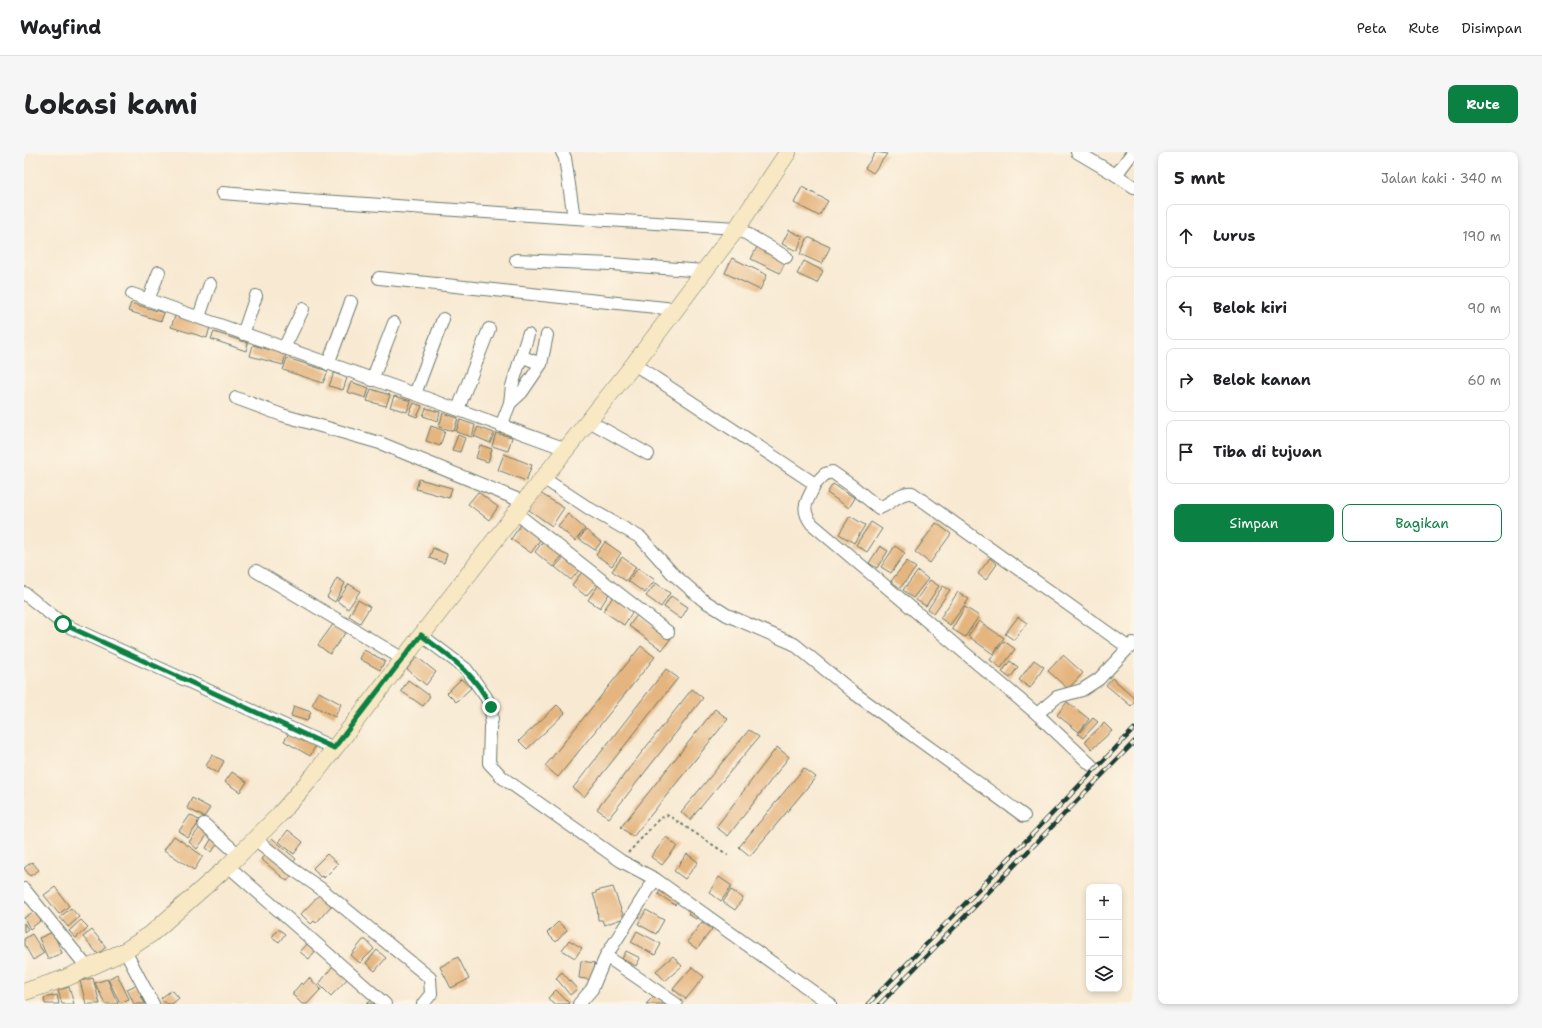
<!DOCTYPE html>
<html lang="id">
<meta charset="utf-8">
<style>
:root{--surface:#fff;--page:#f6f6f6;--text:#202124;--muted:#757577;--line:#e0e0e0;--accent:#0b8043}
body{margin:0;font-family:"Shantell Sans",sans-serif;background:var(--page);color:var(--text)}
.controls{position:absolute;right:12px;bottom:12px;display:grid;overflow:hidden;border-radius:8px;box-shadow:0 2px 6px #0003}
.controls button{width:36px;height:36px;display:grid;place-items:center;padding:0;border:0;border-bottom:1px solid var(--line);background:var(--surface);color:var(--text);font:20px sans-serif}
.stop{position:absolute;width:12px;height:12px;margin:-9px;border:3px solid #0b8043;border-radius:50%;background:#fff}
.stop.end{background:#0b8043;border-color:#fff;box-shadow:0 1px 4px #0008}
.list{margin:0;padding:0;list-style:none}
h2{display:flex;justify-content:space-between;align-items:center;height:52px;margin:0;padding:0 16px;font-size:17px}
h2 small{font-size:13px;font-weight:400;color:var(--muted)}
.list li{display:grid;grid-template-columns:26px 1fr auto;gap:12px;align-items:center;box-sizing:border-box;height:64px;margin:0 8px 8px;padding:0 8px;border:1px solid var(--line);border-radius:8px}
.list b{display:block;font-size:15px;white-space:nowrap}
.list em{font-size:13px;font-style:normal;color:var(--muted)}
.actions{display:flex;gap:8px;padding:12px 16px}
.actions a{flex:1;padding:9px 0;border:1px solid var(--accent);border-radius:8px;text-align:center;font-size:14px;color:var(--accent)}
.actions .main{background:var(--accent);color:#fff}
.icon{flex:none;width:22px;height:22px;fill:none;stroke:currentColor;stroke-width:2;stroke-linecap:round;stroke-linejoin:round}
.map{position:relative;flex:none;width:1110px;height:852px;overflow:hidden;border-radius:8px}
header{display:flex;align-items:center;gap:24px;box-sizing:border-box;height:56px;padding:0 20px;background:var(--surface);border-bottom:1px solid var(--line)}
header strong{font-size:19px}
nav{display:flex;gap:22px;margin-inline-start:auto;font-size:14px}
.intro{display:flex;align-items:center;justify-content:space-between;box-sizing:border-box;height:96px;padding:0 24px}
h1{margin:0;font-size:28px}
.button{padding:10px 18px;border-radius:8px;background:var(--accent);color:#fff;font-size:14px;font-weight:700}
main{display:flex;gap:24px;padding:0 24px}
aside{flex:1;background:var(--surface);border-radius:8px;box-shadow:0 2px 6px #0003}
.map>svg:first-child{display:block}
.building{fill:#e5b57f}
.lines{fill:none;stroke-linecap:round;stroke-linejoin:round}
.street-casing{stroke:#6b796b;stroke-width:14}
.secondary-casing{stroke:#6b796b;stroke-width:18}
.path{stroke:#6b796b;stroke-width:2;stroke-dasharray:3 3;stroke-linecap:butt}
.street{stroke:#fff;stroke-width:12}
.secondary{stroke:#f8e8c3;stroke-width:17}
.rail-casing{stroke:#1f3d34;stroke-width:4.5}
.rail{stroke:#fcf5e5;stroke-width:3;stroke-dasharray:9;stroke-linecap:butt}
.route{stroke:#0b8043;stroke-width:5}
</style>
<header>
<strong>Wayfind</strong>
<nav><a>Peta</a><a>Rute</a><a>Disimpan</a></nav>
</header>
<div class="intro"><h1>Lokasi kami</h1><a class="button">Rute</a></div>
<main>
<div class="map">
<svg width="1110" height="852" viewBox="0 0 1110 852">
<rect width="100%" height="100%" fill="#fcf5e5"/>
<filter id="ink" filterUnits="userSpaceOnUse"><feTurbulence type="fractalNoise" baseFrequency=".025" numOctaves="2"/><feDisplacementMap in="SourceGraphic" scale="8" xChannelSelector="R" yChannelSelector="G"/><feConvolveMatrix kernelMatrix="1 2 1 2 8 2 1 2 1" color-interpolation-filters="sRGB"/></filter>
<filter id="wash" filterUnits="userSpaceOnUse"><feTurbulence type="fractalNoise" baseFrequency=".012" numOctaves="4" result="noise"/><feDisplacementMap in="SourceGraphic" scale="16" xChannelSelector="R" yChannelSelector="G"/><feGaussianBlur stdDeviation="0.9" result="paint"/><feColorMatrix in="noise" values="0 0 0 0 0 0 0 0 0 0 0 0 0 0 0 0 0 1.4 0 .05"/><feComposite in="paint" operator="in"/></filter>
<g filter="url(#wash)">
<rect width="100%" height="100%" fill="#f8e9d2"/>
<g id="blocks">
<g class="building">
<polygon points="852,0 863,2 849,21 841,16"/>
<polygon points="778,35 804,49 795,64 770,51"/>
<polygon points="765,78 779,85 773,99 758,92"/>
<polygon points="784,85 806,95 798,112 776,102"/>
<polygon points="734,93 763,106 756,121 727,107"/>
<polygon points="708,106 743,123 736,138 701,121"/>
<polygon points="780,109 799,119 793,131 773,122"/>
<polygon points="107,151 140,161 137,169 104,159"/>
<polygon points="151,164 186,175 183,186 147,175"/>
<polygon points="190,180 224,191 222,199 187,187"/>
<polygon points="229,193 262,202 259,213 226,204"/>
<polygon points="263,206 304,219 299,231 259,218"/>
<polygon points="310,221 323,226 319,238 305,234"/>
<polygon points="327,230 345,236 342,246 323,240"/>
<polygon points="347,237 366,243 362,254 343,249"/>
<polygon points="370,244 387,249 383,260 366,255"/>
<polygon points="390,251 398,254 393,265 385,262"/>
<polygon points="402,256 416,260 414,269 399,264"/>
<polygon points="419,261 434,266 430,279 415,275"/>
<polygon points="436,268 451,273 448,285 432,280"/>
<polygon points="407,274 421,279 416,294 402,289"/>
<polygon points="454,275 470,281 466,291 450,284"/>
<polygon points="472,281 488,285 484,299 468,294"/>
<polygon points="434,283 441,286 436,300 428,298"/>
<polygon points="456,293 468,297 464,310 452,306"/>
<polygon points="480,302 508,313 502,329 474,318"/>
<polygon points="395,327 428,336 425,346 392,337"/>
<polygon points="809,332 831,346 825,356 803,341"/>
<polygon points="454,340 474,355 465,368 444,352"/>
<polygon points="516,341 540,356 528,374 505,358"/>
<polygon points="544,362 561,377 551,389 534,374"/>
<polygon points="826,364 841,373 830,391 815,382"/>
<polygon points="847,370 858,377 843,400 832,393"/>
<polygon points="498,371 518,385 507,401 487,387"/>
<polygon points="912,371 927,382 906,411 891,400"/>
<polygon points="562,378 577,390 571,398 555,387"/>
<polygon points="519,389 538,404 529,415 511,400"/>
<polygon points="581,390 597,401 588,414 572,403"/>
<polygon points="856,394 864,399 853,416 845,411"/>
<polygon points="871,394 881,401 867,421 857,415"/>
<polygon points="409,396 423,402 420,411 405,406"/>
<polygon points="541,404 556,417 547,428 531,415"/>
<polygon points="598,405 612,415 602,429 588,419"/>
<polygon points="966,406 973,412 962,428 954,422"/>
<polygon points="883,409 892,416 876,436 867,429"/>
<polygon points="614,416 631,428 621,441 604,429"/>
<polygon points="894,419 904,427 889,446 879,438"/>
<polygon points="558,420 573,431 562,444 548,433"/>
<polygon points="313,426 321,431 311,450 303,445"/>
<polygon points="906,428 915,434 902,454 892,448"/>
<polygon points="632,431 646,441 637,455 622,444"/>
<polygon points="325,432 336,439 324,457 313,449"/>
<polygon points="575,432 587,439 576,456 564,448"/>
<polygon points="919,434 926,438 910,461 904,457"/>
<polygon points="934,440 945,447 926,473 916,466"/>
<polygon points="647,444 664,455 657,467 640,455"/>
<polygon points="589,445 609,459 600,473 579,459"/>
<polygon points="334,448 346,455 336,471 325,464"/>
<polygon points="941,455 955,464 941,485 928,477"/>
<polygon points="614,462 647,486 638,498 605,474"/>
<polygon points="994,465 1003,471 990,488 981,482"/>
<polygon points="955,469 980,486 969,502 944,484"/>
<polygon points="310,471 322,480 306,502 294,493"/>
<polygon points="980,489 991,497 977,516 966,508"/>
<polygon points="617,494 631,505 534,625 521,614"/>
<polygon points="340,498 361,509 356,518 336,507"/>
<polygon points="1039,503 1059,521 1044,537 1024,519"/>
<polygon points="393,505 412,520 402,533 383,517"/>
<polygon points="1010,508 1020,515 1006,536 995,528"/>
<polygon points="986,509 994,515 986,526 978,520"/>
<polygon points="642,517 654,526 560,645 549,636"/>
<polygon points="1088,526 1110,545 1110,550 1107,554 1082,533"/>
<polygon points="437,527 447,536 432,550 423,541"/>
<polygon points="384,528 406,544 399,554 377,539"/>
<polygon points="668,537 679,546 585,666 573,657"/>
<polygon points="295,540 317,552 311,565 288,553"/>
<polygon points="1043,550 1065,567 1055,580 1033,563"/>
<polygon points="533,553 541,561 503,597 495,589"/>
<polygon points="270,554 287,560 283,569 267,564"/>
<polygon points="691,557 704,567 609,685 597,675"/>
<polygon points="1069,566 1074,570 1059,586 1054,582"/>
<polygon points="1080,571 1088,579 1068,597 1061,589"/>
<polygon points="267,578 292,593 286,604 260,589"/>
<polygon points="725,578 735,585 666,668 657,660"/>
<polygon points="753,595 765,605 704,684 692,675"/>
<polygon points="188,603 200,609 194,621 182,614"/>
<polygon points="780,616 792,625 726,704 715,695"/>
<polygon points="208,620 223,630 216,640 201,630"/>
<polygon points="168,646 186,656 180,665 163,656"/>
<polygon points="166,663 176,669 164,686 155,679"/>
<polygon points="178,673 186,679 173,697 165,690"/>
<polygon points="264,678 279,690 270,702 255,690"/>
<polygon points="150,684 179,704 170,718 140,698"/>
<polygon points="189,684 195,688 188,700 182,696"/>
<polygon points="642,685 653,694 638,713 627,705"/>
<polygon points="248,686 272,707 266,714 242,693"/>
<polygon points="243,700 269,722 263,729 237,707"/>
<polygon points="303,702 314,712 300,726 298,724 296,725 289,716"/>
<polygon points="663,702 674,710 661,727 650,719"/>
<polygon points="8,710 15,718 6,724 0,716"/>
<polygon points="695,725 708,734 697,749 685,740"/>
<polygon points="31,735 45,754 35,762 20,743"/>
<polygon points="589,735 600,766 580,773 578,768 574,768 573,754 569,742 572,741 572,739"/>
<polygon points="639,735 656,746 651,753 634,742"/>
<polygon points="707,738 719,746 711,758 699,750"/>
<polygon points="298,740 308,750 305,752 307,754 292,771 290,769 287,772 277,762"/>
<polygon points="47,756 55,765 44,775 36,765"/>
<polygon points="668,756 676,761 672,767 664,762"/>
<polygon points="13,757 20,766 6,777 0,766"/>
<polygon points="622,758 640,768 632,782 614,772"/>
<polygon points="57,768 64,775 52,786 45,779"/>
<polygon points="534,770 543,778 532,790 523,781"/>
<polygon points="678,770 688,777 673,797 663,790"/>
<polygon points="0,771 4,777 0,780"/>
<polygon points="254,777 261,782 255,790 248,785"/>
<polygon points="68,778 82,795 74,802 59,785"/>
<polygon points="613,779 637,792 631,803 607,790"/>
<polygon points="29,780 38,801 24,807 15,786"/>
<polygon points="8,782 20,801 9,808 0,792 0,787"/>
<polygon points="339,788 342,788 350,797 336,811 327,803"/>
<polygon points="545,788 558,796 551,806 538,798"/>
<polygon points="284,791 292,798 285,807 276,800"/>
<polygon points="353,798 362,806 351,819 342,811"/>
<polygon points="602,799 616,806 612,814 598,807"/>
<polygon points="649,804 658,814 641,829 632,819"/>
<polygon points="434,805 445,827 427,836 416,815"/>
<polygon points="557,809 571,811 569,828 555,826"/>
<polygon points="311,811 325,825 307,844 295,832"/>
<polygon points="668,815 680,825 662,847 649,837"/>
<polygon points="538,820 553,837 546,843 532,826"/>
<polygon points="93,822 105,847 96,851 84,827"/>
<polygon points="69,826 76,852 62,852 56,829"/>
<polygon points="285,826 297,837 283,852 278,852 269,843 269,841 277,831 279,833"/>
<polygon points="83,827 94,852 81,852 71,831"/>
<polygon points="112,833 121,852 110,852 103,837"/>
<polygon points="45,835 50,852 38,852 34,838"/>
<polygon points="148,838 155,846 148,852 142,852 137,846"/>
<polygon points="532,838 545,851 544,852 529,852 524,846"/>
<polygon points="633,841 645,852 622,852"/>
<polygon points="33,843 35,852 21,852 20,846"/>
<polygon points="352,844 358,852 343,852"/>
</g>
</g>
</g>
<g filter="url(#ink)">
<use href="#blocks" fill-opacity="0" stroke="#6b796b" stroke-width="1"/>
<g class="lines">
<defs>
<g id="street">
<polyline points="538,0 541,6 550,66 713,76 762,105"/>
<polyline points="1053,0 1092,23 1109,0"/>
<polyline points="1092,23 1110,35"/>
<polyline points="199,41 283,48 550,66"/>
<polyline points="492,108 587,112 680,119"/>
<polyline points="355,126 651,157"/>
<polyline points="108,142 391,242 542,297"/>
<polyline points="124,148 135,120"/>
<polyline points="175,165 186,132"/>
<polyline points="219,182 232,144"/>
<polyline points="260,196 279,157"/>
<polyline points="304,212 327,150"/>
<polyline points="517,212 523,183"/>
<path d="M610,212L791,332C784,349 775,355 788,372L1013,562L1067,613"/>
<polyline points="348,228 370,171"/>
<polyline points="391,242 419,167"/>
<polyline points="212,246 258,263 356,291 500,350"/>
<polyline points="486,251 498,240 517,212 499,205"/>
<polyline points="434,257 465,177"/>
<polyline points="565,269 624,302"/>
<polyline points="477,274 486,251 488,234 504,183"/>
<polyline points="519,326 566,357 617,386 648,421 679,448 703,463 770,492 830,541 1000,664"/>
<path d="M791,332L801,322L808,320L828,334L855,356C866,353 876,339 888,341L1105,496"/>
<polyline points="492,361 644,480"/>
<polyline points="232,419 379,507"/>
<polyline points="0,441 39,472 310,596"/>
<polyline points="397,483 442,517 462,545 467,555 468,567 466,575 465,611 479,626 597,709 631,727 806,852"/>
<polyline points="1013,562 1033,545 1058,538 1075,527 1109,491"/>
<polyline points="180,672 215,703"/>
<polyline points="231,687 267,716 296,736 406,826 407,842 399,852"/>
<polyline points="204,714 361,852"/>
<polyline points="0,737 63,815"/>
<polyline points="101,799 129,852"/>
<polyline points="582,804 652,852"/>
<polyline points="555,852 568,837 582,804 631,727"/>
</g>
<polyline id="secondary" points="0,840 42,826 101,799 127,782 204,714 256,662 290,623 500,350 610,212 713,76 764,0"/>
</defs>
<use href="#street" class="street-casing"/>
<use href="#secondary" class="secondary-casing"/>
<polyline class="path" points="604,701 636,666 644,663 704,703"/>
<use href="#street" class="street"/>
<use href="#secondary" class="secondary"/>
<defs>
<g id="rail">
<polyline points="844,852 1110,577"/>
<polyline points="856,852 1110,590"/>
</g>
</defs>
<use href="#rail" class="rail-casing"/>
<use href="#rail" class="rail"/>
</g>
</g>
<g class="lines" filter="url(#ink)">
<path class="route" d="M39,472L310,596L397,483C426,505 451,521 467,555"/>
</g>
</svg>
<div class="controls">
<button>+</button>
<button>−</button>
<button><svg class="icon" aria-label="layers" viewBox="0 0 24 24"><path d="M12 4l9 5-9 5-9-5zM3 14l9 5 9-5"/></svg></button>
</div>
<div class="stop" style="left:39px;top:472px"></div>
<div class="stop end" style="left:467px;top:555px"></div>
</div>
<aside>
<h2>5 mnt<small>Jalan kaki · 340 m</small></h2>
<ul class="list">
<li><svg class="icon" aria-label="ahead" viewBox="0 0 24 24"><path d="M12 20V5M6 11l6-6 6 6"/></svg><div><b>Lurus</b></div><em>190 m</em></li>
<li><svg class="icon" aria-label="left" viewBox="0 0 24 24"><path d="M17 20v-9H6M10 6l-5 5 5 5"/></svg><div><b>Belok kiri</b></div><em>90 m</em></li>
<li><svg class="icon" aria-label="right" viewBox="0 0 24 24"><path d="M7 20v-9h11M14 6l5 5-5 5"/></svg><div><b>Belok kanan</b></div><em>60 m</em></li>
<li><svg class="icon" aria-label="arrive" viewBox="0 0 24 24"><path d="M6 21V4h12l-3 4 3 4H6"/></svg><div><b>Tiba di tujuan</b></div></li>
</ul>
<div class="actions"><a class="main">Simpan</a><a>Bagikan</a></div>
</aside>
</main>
